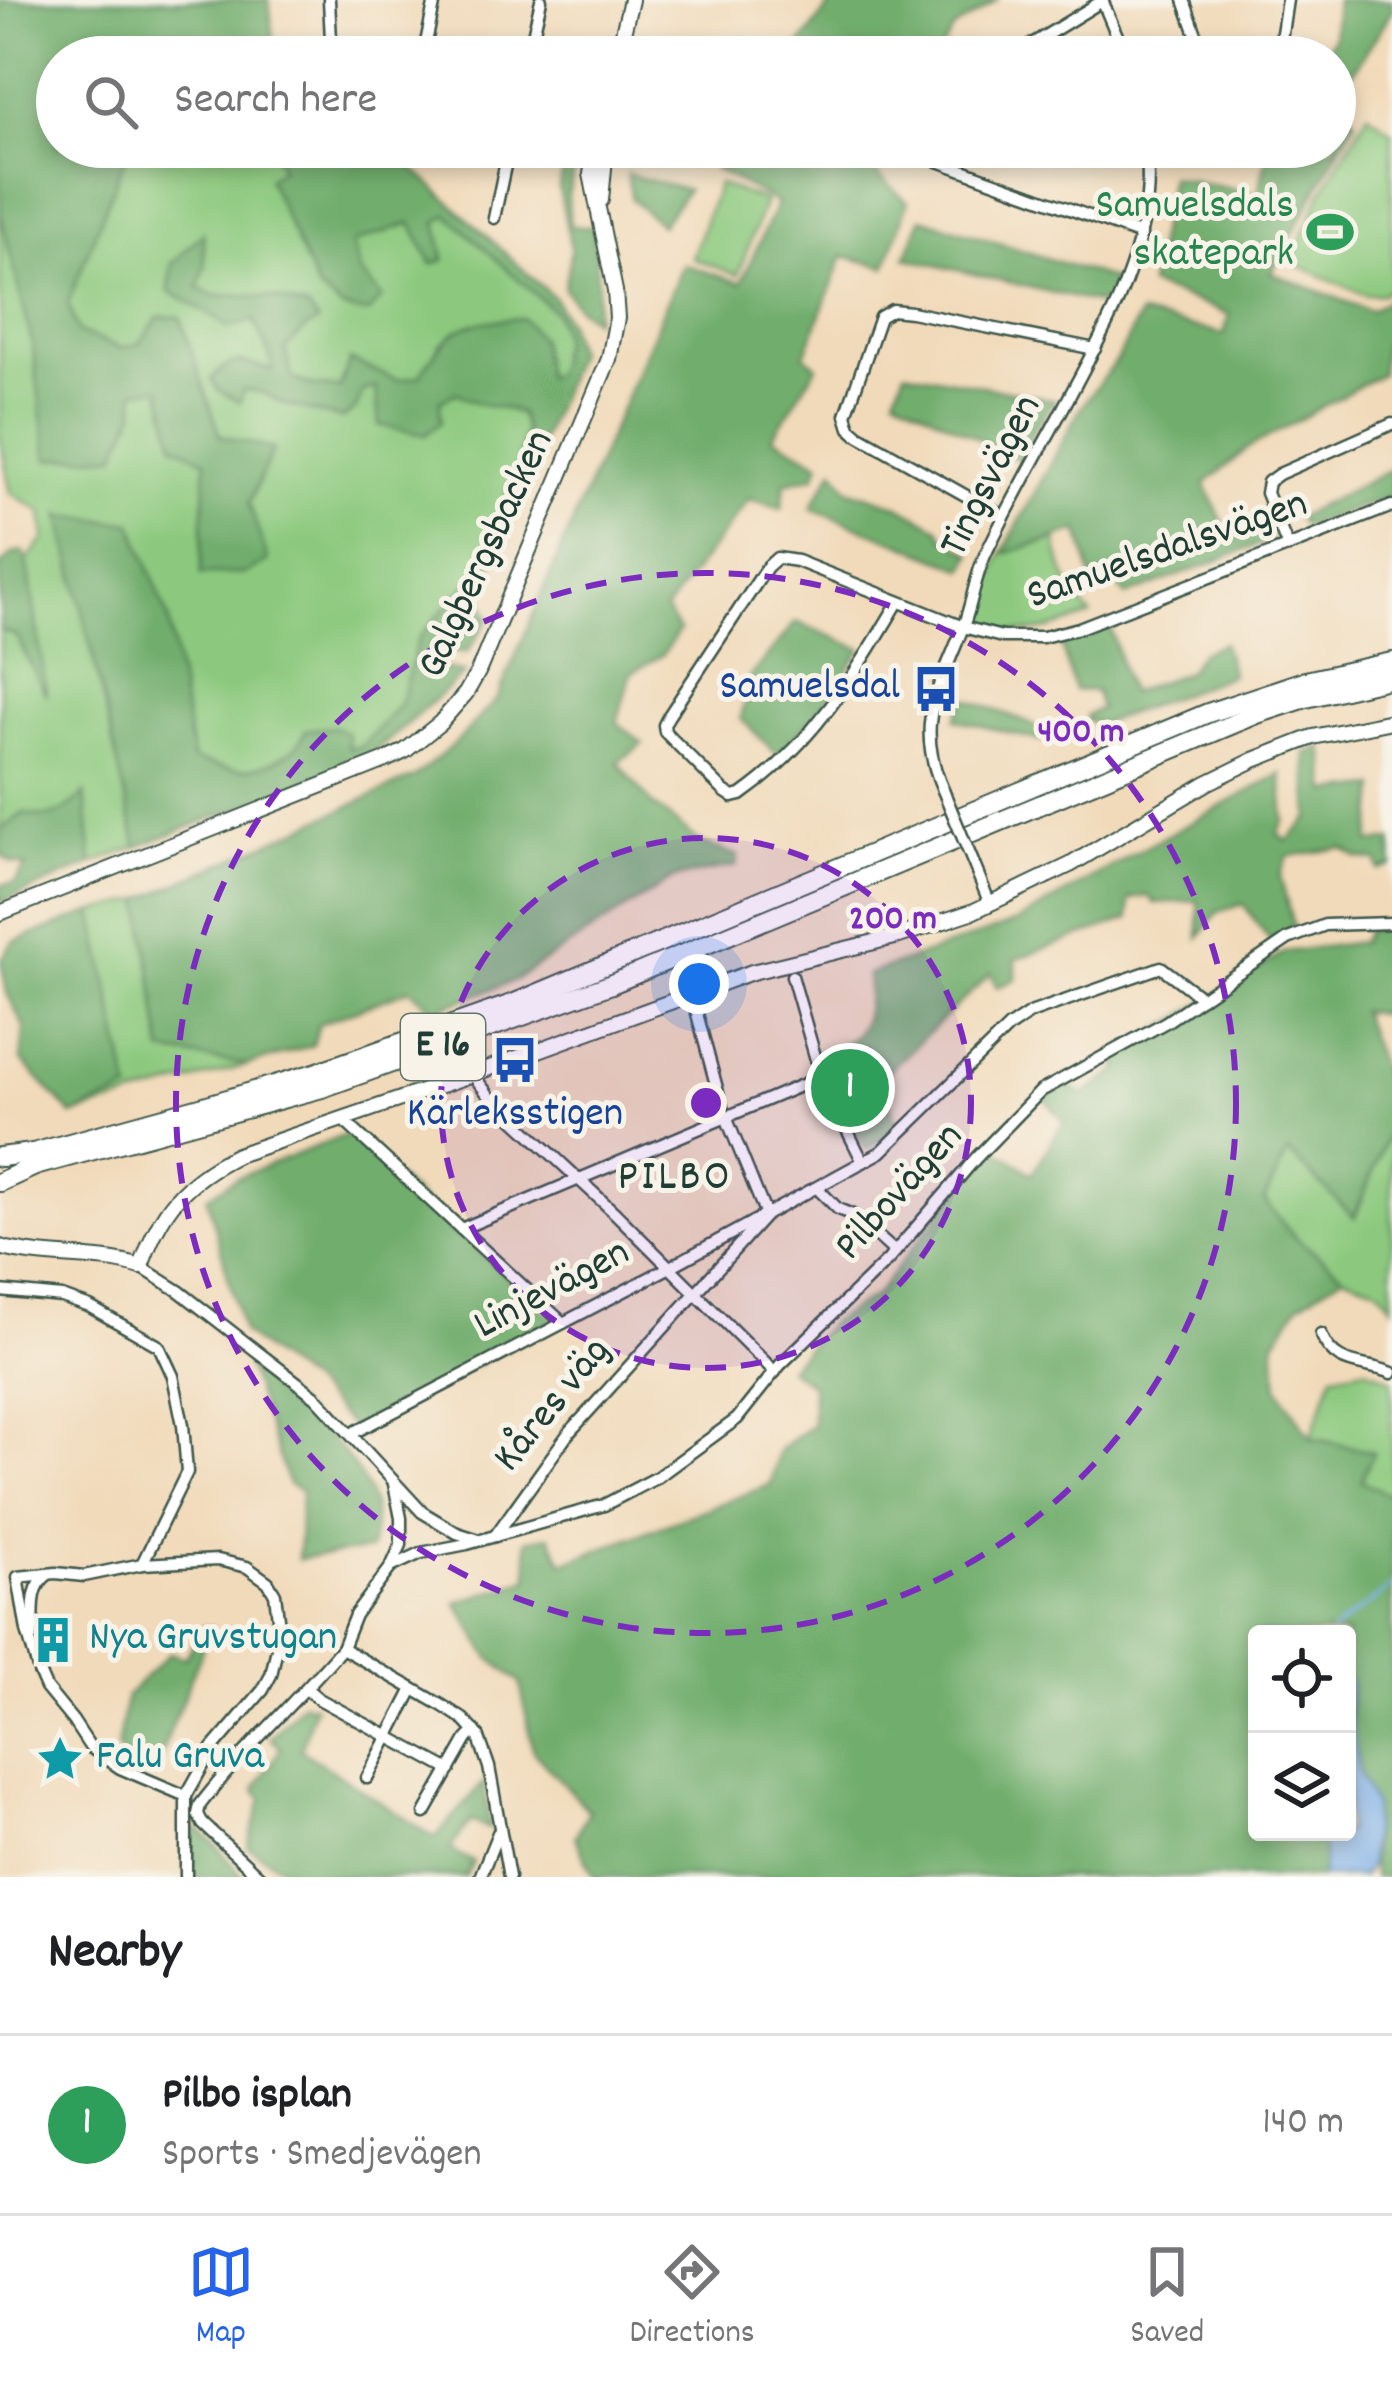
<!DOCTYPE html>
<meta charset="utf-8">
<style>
:root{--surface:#fff;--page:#f2f2f2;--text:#202124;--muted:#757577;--line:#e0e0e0;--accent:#2563eb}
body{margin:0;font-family:Dekko,sans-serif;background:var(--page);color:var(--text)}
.controls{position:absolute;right:36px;bottom:36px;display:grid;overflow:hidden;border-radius:12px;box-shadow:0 6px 18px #0003}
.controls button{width:108px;height:108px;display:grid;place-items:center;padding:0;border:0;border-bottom:3px solid var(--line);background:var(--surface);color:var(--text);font:60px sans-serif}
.you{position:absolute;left:699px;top:984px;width:42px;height:42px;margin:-30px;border:9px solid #fff;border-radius:50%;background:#1a73e8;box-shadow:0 0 0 18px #1a73e833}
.badge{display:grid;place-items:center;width:78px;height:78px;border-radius:50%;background:var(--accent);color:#fff;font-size:39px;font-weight:700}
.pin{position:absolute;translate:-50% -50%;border:6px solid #fff;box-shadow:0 3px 12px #0006}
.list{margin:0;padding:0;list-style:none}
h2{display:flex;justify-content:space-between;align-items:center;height:156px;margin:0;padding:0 48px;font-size:51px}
h2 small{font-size:39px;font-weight:400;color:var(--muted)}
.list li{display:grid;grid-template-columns:78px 1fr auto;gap:36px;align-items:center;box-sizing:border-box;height:180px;padding:0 48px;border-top:3px solid var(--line)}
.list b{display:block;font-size:45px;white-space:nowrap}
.list p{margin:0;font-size:39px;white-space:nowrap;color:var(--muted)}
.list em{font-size:39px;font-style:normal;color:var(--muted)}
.icon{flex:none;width:66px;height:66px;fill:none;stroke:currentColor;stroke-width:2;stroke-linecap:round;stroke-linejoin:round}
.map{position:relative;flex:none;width:1392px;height:1877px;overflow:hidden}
.search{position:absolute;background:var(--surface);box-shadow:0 6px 18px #0003;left:36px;right:36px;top:36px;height:132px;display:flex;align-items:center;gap:30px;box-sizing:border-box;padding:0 42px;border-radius:66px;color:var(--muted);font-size:45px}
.sheet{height:336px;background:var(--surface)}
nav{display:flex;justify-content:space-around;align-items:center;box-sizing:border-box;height:168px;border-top:3px solid var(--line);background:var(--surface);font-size:33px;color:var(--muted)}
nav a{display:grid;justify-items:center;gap:6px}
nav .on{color:var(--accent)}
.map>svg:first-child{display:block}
.green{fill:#8cc97e;stroke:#568359;stroke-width:3}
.forest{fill:#71ad6d;stroke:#487550;stroke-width:3}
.water{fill:#7eb0ea;stroke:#4e768f;stroke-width:3}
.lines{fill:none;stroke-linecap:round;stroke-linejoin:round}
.stream{stroke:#7eb0ea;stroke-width:3}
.street-casing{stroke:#3e5548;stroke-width:15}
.secondary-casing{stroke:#3e5548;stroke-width:18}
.highway-casing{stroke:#3e5548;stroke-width:22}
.street{stroke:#fff;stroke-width:10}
.secondary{stroke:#fff;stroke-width:14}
.highway{stroke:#fff;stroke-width:18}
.street-bridge-casing{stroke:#3e5548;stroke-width:15;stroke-linecap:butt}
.street-bridge{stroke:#fff;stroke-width:10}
.ring{fill:none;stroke:#7b2cbf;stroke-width:6;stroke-dasharray:21 15}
.labels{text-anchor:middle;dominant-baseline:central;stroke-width:10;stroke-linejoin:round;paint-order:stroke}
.shield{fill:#f7f3e8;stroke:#60746a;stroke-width:3}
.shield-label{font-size:39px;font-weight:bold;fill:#1f3d34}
.leisure-label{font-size:42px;fill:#27864d;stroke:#f7f3e8;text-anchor:end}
.street-label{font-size:42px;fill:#1f3d34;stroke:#f7f3e8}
.transit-label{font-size:42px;fill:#164399;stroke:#f7f3e8;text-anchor:end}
.culture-label{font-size:42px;fill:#0d838f;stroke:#f7f3e8;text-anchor:start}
.neighbourhood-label{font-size:45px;letter-spacing:3px;fill:#1f3d34;stroke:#f7f3e8}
.centre{fill:#7b2cbf;stroke:#f7f3e8;stroke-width:6}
.ring-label{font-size:36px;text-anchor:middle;font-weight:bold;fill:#7b2cbf;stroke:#f7f3e8;stroke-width:10;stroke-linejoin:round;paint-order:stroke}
</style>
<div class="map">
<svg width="1392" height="1877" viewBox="0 0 1392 1877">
<rect width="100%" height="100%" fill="#f7f3e8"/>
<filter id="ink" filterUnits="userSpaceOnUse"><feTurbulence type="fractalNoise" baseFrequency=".00833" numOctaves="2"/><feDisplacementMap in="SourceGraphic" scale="24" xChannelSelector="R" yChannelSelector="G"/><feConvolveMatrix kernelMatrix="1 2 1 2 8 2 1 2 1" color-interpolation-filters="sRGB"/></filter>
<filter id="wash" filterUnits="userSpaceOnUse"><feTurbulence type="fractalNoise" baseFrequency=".004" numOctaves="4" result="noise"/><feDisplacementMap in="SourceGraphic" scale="48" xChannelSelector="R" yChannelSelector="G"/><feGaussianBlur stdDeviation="2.7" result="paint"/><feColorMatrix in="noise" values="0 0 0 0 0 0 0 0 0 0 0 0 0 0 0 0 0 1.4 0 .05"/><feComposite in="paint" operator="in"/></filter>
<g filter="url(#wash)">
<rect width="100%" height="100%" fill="#f1daba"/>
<g class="green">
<polygon points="1368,113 1392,131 1392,286 1383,294 1365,295 1291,262 1322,192"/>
<path d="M129,147H272L282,169L269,179L318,290L359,271L352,243L411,223L431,263L444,260L437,221L448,215L555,312L562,337L554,374L544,378L540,339L441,343L420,376L397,380L350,361L340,388L313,386L292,379L285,349L305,329L309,309L277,299L240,295L215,296L198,287L172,263L169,291L216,318L228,327L253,319L271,358L272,371L242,362L240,401L243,390L263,392L283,404L377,388L440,401L457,393C481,408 494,404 520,414L525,432L519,460L483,566L418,639L400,704L362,746L349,750L299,747L261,768L235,770L193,761L168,617L61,516L137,847L92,864L85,794C65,813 52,822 24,813L0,830V630L16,636L46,690L27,560L45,539L42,512L11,493L0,438V211L32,342L48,459L135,390L161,388L174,444L206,460L201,573L249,503L273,450L221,436L179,317H159L139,344L120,348L78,332L68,303Z"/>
<polygon points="718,184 765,201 738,275 692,258"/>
<path d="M1056,539C1060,567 1071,595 1091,615C1047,631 1029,638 981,627L980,623L990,584L1002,554Z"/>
<polygon points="141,900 163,1052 248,1065 72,1115 130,1090 93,912"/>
<polygon points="848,1056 876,1106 853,1119 825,1070"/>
<path d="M1392,1124V1306C1374,1277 1370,1289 1344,1275C1312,1258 1286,1228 1264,1200L1287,1151L1355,1217Z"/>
<polygon points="1365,1368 1392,1379 1392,1496 1361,1481 1373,1452 1311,1438 1333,1374"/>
</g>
<g class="forest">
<polygon points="0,0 269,0 273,37 257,57 57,57 57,147 129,147 68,303 78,332 120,348 139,344 159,317 180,317 220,436 273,449 249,503 268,561 245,574 201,574 206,461 174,444 161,388 135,390 135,412 116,455 48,459 32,342 0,211"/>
<polygon points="834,0 997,0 954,29 937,57 791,57"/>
<polygon points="1336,0 1392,0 1392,11 1338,95 1355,120 1271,273 1370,311 1392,297 1392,335 1384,345 1381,374 1248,448 1205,484 1231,540 1266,526 1271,540 1126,596 1116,581 1093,582 1079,531 1002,554 1080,409 1118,358 1140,315 1224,334 1229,314 1149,285 1170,176 1258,194 1269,147 1335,147 1335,57 1322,57 1333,38"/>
<path d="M272,147H390L554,298L566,320L576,352L481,596L489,619L467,652H441L439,668L465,673L384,744L350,766L137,847L61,516L132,523L168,617L193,760C227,769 248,776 280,758C295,749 299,746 306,730L334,727L347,733L349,749L362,746L400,705L418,639L483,566L519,460L525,432L520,413C494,404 481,408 457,393L440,401L441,422L425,435L379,425L376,388L363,390L356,409L342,419L283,404L263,392L243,390L240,402L219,391L211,379C236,354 241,363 272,370L271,358L254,320L228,328L216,318L169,291L172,264L203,233L205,268L198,288L215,296L240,295L277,299L309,309L318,322L305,329L285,349L292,378L313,386L340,388L350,360L397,380L419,376C456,321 459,324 522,318L540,339L545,378L554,374L562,337L555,312L448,215L437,222L444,260L432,264L411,223L352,243L359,271L382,298L367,313L343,309L318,290L268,178L281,169Z"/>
<polygon points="568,147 579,147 568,195 570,226 593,227 598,285 594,320 578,308 564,289 571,249 559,189"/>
<polygon points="723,147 883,147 876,173 908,202 886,267 843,256 805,355 817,366 773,437 820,463 815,476 785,483 782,508 749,499 665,610 679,631 662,655 631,673 617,722 643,744 618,762 653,805 701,843 738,856 736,866 674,878 512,982 434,1010 410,989 319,1024 313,1045 248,1065 163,1052 141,900 416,776 456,743 497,699 683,264 741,283 777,203 715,169"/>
<polygon points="627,174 687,190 661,225 632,200"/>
<polygon points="921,218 1114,280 1105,305 906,258"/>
<polygon points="905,371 1055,400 1034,428 1021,461 895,395"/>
<polygon points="834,469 848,489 897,505 939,528 944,537 972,554 965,569 811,508"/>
<polygon points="1392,469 1392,496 1303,527 1297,517"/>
<polygon points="23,551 27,560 47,696 16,636 0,630 0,566 13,554"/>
<polygon points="796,622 862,649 817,714 778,755 741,719 749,678"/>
<polygon points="1109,622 1129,693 1187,672 1200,653 1223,643 1232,675 1103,723 1087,721 1086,716 1100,708 1095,691 1074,690 1061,644"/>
<polygon points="965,698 1046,730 1060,727 1062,739 1037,740 955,719"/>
<path d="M1323,747L1328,792L1377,787L1370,843L1392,840V866L1379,870L1377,861L1357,858L1343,848L1288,856L1280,876L1293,926L1271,942L1243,904L1218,912L1199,938V901L1154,903L1149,896L1130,899L1129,919L1016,959V979L997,988L991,973L880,1079L899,1129L866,1149L849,1122L878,1105L848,1054L826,1067L823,1061C866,1030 868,1026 868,974L1017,922L1135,853L1281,774L1285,820L1278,834L1287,841L1310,817L1306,753Z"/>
<path d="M85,793L92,864L0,903V885L15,883L26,866L12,863L0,854V830L24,813C52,822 65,813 85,793Z"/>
<polygon points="93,912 130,1091 72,1115 21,1060 24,1027 7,993 1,960 13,942"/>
<path d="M1367,929L1392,931V1016L1360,1011L1392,1097V1124L1354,1217L1288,1152L1264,1200L1292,1235L1344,1275L1299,1304L1274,1343L1278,1387L1311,1438L1373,1452L1361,1481L1392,1496V1877H1374C1368,1854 1374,1834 1373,1811C1373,1798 1364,1788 1360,1776C1350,1747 1350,1712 1351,1681L1347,1678V1634H1257V1832H1319L1324,1856L1321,1877H594L575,1837L589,1811L533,1751L520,1682L489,1657L457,1602L529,1579L526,1540L550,1536L563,1563L770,1485L779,1450L812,1425V1385L788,1368L831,1322L876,1295L992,1146L1032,1174L1064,1122L1044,1097L1065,1085L1084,1095L1119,1070L1116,1057L1285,952L1361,942Z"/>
<polygon points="348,1134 552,1318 547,1327 367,1422 351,1426 313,1387 243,1333 207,1197 236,1178"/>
<path d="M246,1363C262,1382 278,1390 296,1406C327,1433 375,1478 374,1522C374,1531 372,1541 370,1550L298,1559L301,1491L288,1484Z"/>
<polygon points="203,1627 211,1627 155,1769 133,1766 117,1749 126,1696 170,1653 185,1658"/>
<polygon points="302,1703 315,1705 301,1750 435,1838 484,1782 490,1829 471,1821 450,1849 473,1862 466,1877 297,1877 248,1847 262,1799 255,1789 281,1748 270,1738"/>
<polygon points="196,1827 215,1844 243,1877 193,1877 191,1839"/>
</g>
<polygon class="water" points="1347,1678 1351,1681 1350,1711 1359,1773 1374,1806 1369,1866 1363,1877 1321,1877 1324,1856 1319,1832 1347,1832"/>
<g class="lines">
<path class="stream" d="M1331,1634C1350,1612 1371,1607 1392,1585"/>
</g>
</g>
<g filter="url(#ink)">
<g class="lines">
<defs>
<g id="street">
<polyline points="329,0 331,40"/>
<polyline points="1102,0 1126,57"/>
<polyline points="1184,0 1204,57"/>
<polyline points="1282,33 1287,0"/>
<polyline points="423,57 435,0"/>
<polyline points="528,57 541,0"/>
<polyline points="1011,57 1102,1"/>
<polyline points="943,147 938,161 1141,235"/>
<polyline points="494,218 509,147"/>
<polyline points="1004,517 858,435 850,428 846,415 880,317 892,310 911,312 1095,349"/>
<polyline points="1288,547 1266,493 1268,482 1279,474 1392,424"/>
<path d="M898,602C856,674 811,746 741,795L733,797L724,791L665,732L664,725L668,717L767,567L777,558L797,561L963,627L1002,637H1043L1079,628L1392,506"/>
<path d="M943,790C912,719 941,688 964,624C973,600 975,576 986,553C1014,495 1047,439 1077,382C1106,328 1136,272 1145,211C1149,190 1148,169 1147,147"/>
<polyline points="975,867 990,904"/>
<polyline points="792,976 821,1077 863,1162"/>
<polyline points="473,1075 490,1097 615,1213 775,1372"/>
<polyline points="342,1119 563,1323"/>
<polyline points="817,1188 838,1209 855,1216 895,1252"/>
<polyline points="461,1229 821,1077"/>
<polyline points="141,1267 179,1291 316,1397 422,1512 457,1533 476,1539"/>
<polyline points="0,1291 62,1297 90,1307 159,1346 173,1376 183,1425 187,1472 142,1564"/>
<path d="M1321,1334C1335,1369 1362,1361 1392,1373"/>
<polyline points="351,1434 670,1267 881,1152 1009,1027 1030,1013 1161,967 1202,998"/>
<polyline points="394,1484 401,1518 401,1545 391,1567 355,1615 342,1648 443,1706 463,1719 478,1735 489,1767 509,1877"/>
<polyline points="495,1536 568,1434 766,1215 722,1107 692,995"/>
<polyline points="391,1567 421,1553 467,1544 604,1505 656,1478 737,1419 780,1365 888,1260 976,1158 1041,1091 1166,1022 1288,939 1325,925 1392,923"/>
<path d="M32,1636C36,1614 28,1590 47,1575"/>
<polyline points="307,1689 319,1699 450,1770"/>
<polyline points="367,1778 413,1689"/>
<polyline points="425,1813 467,1739 475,1731"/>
<polyline points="186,1877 186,1796 213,1748 263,1690 271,1675 280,1635 275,1594 268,1582 247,1567 218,1560 142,1564 84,1576 56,1573 18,1577 27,1631 39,1672 46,1688 73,1721 90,1747 120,1768 186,1796"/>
<path d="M260,1877L203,1824L198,1814L200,1805C243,1749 296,1702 342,1648"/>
<polyline points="480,1877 498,1833"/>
</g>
<g id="secondary">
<polyline points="617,57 631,0"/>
<polyline points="601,200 606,147"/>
<polyline points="0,913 386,760 405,751 440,723 466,693 478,672 609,359 617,318 615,291 591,174 595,147"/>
<path d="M0,1247C46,1260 95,1253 141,1267C160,1210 183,1182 237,1155L465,1077L752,972L899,936L974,911L1070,865L1207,783L1254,760L1313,737L1392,721"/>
</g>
<g id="highway">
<polyline points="0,1157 33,1153 204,1106 318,1072 515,1003 1208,713 1301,682 1392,662"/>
<polyline points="0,1182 35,1166 322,1088 609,985 1257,714 1306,698 1392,678"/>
</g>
</defs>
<use href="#street" class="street-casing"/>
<use href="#secondary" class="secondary-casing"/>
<use href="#highway" class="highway-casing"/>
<use href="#street" class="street"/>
<use href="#secondary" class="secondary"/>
<use href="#highway" class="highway"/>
<defs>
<polyline id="street-bridge" points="943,790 975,867"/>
</defs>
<use href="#street-bridge" class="street-bridge-casing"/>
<use href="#street-bridge" class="street-bridge"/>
</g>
</g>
<circle cx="706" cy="1103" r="265" fill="#7b2cbf" fill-opacity=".12"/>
<g class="ring">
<circle cx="706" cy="1103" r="265"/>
<circle cx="706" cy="1103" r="530"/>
</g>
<defs>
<symbol id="stadium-bare" viewBox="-9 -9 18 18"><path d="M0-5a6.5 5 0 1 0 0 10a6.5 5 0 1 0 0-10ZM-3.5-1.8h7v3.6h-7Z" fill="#2e9e5b" stroke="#f7f3e8" stroke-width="2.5" paint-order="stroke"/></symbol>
<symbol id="bus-bare" viewBox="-9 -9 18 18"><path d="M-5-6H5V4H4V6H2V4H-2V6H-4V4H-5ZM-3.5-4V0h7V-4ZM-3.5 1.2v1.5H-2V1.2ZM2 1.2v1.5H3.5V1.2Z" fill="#1a4fb4" stroke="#f7f3e8" stroke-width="2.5" paint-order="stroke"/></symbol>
<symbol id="building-bare" viewBox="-9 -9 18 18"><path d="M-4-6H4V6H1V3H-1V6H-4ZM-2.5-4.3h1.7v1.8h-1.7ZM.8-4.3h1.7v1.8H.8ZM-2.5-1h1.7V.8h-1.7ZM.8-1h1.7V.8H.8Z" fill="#0f9aa8" stroke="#f7f3e8" stroke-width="2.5" paint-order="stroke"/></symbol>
<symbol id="sight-bare" viewBox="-9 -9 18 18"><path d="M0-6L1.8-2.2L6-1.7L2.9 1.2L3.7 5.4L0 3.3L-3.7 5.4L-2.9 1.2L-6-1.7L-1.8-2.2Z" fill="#0f9aa8" stroke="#f7f3e8" stroke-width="2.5" paint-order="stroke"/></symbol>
</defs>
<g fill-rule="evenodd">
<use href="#stadium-bare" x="1297" y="199" width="66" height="66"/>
<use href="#bus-bare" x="903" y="656" width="66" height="66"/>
<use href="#bus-bare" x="482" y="1027" width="66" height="66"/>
<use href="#building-bare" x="20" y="1607" width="66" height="66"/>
<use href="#sight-bare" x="27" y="1726" width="66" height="66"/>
</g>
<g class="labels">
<rect class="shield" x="401" y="1014" width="84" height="66" rx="9"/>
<g class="shield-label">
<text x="443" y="1047">E 16</text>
</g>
<g class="leisure-label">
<text x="1294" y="208">Samuelsdals<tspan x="1294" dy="48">skatepark</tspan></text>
</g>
<g class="street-label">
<text transform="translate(993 477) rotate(-63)">Tingsvägen</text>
<text transform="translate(1168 552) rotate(-19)">Samuelsdalsvägen</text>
<text transform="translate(488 555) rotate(-65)">Galgbergsbacken</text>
<text transform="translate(901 1193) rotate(-48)">Pilbovägen</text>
<text transform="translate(553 1291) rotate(-28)">Linjevägen</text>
<text transform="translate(554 1406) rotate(-51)">Kåres väg</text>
</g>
<g class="transit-label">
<text x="900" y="689">Samuelsdal</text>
<text x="515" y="1116" text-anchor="middle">Kärleksstigen</text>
</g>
<g class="culture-label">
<text x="89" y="1640">Nya Gruvstugan</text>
<text x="96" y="1759">Falu Gruva</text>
</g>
<g class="neighbourhood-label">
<text x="675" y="1179">PILBO</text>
</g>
</g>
<circle cx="706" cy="1103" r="18" class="centre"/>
<g class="ring-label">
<text x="1081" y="741">400 m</text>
<text x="893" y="928">200 m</text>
</g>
</svg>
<div class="controls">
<button><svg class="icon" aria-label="locate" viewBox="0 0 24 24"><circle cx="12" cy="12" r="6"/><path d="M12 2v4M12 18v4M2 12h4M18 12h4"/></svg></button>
<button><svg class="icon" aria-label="layers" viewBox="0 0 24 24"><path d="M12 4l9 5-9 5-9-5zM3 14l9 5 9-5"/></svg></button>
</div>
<div class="you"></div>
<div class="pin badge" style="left:850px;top:1088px;background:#2e9e5b">1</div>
<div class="search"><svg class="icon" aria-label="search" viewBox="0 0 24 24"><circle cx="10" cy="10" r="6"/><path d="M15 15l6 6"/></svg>Search here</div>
</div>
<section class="sheet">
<h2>Nearby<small></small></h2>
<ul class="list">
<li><span class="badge" style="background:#2e9e5b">1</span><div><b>Pilbo isplan</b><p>Sports · Smedjevägen</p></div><em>140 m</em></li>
</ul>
</section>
<nav>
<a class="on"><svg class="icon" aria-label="map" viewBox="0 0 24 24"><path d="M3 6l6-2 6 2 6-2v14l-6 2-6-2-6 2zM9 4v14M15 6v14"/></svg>Map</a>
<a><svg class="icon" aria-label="directions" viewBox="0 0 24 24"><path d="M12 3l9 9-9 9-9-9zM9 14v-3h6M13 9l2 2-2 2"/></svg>Directions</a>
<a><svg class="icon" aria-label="saved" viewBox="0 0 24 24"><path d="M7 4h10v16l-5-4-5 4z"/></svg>Saved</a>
</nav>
